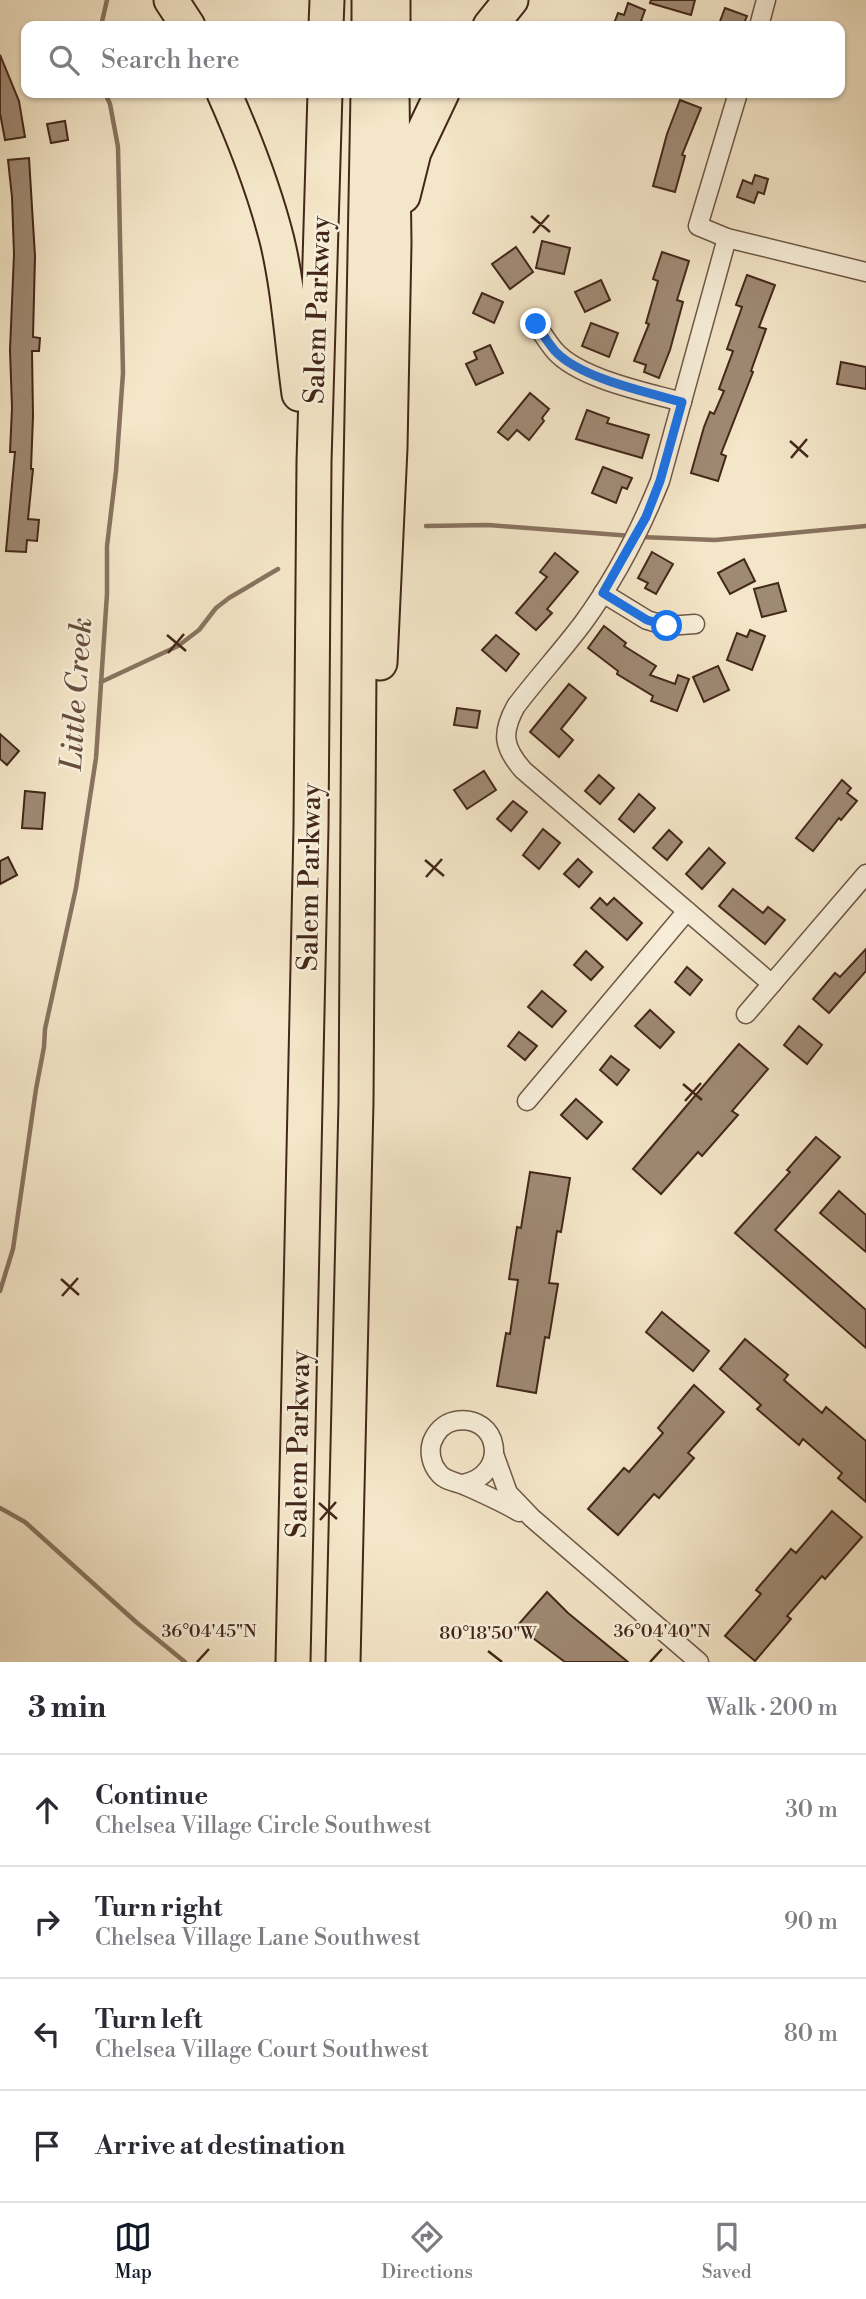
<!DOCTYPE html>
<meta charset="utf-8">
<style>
:root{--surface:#fff;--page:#f2f2f3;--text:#2b2b33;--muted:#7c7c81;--line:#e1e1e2;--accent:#111827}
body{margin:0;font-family:"Libre Bodoni",serif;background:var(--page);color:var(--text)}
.stop{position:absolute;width:21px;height:21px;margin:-16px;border:5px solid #1a73e8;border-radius:50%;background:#fff}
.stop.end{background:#1a73e8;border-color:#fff;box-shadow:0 2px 7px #0008}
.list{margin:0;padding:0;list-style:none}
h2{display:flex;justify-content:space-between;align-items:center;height:91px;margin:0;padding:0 28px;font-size:30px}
h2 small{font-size:23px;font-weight:400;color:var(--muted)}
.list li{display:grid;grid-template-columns:46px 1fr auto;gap:21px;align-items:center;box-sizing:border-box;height:112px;padding:0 28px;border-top:2px solid var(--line)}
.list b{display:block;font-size:26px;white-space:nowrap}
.list p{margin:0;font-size:23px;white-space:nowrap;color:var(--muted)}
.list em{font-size:23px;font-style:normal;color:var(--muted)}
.icon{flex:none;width:38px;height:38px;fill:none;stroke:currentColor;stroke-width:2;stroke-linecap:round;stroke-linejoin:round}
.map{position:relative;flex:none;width:866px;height:1662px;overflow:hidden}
.search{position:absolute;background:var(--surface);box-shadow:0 2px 5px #0004;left:21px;right:21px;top:21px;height:77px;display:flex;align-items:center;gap:18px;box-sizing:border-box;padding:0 24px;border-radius:14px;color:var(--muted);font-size:26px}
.sheet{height:539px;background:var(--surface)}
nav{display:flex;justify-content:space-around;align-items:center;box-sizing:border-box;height:98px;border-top:2px solid var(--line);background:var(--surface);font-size:19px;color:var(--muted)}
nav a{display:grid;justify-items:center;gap:4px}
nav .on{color:var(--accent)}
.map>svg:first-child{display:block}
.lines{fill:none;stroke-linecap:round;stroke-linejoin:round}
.stream{stroke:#89735f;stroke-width:4.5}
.building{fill:#9f8a74;stroke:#43271a;stroke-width:2}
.minor-casing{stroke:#6f5746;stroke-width:21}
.motorway-casing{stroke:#43271a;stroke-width:37}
.minor{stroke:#f8efdb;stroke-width:18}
.motorway{stroke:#f4e6c8;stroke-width:33}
.route{stroke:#1a73e8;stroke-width:9}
.ticks{fill:none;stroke:#43271a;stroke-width:2.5}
.labels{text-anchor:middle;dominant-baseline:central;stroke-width:5;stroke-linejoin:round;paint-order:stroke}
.street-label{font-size:28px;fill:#43271a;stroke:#f8efdb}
.water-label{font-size:30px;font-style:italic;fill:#664d3c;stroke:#f8efdb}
.ticks-label{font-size:18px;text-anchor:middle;fill:#43271a;stroke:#f8efdb;stroke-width:5;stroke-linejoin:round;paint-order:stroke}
</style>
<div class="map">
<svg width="866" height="1662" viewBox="0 0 866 1662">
<rect width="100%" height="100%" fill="#f4e6c8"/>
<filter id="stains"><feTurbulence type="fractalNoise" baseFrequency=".00286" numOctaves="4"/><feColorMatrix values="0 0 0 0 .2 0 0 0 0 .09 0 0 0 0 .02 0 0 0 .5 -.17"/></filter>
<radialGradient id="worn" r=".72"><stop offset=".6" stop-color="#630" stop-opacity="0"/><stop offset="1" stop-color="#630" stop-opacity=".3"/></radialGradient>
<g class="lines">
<g class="stream">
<polyline points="101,26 107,0"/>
<polyline points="426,526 488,525 632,536"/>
<polyline points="641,537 715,540 866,526"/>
<polyline points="101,682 178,646 199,630 216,608 229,598 278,569"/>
<polyline points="0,1291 13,1249 36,1089 44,1047 45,1029 76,888 96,758 107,594 107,546 116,471 123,373 118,147 110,104 105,93"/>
<polyline points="0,1508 25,1522 136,1622 185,1662"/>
</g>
</g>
<g class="building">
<polygon points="651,0 695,0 691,15 650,3"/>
<polygon points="628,3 645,10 641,21 650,26 613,26 618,13 624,15"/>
<polygon points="725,8 747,16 743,26 726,26 719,24"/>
<polygon points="0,55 19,101 25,137 5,140 0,113"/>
<polygon points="680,100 701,108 682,155 685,156 675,192 653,186 667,134"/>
<polygon points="65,121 68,140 51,143 47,124"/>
<polygon points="29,158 35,256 33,337 40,338 39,351 32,351 33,416 31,469 33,469 28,519 39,520 37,541 27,540 26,552 6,551 15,452 10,452 12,408 10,350 14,254 12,197 8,160"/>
<polygon points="755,175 768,179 764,194 758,192 754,203 737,197 743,180 752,184"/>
<polygon points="542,241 570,248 564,274 536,268"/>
<polygon points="516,247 533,272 510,289 492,264"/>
<polygon points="662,252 689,261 677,300 683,302 670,350 659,378 644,372 646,365 634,361 649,324 646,323 658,281 653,279"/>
<polygon points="747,275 775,285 759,327 766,329 751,371 753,372 721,454 726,456 718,481 691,473 704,427 710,412 714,414 724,391 719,389 733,351 727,349 742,307 736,305"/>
<polygon points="601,280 610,300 585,312 575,292"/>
<polygon points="482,293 503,302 494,323 473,313"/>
<polygon points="591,323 618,333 609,357 582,346"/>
<polygon points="490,345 503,373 476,385 466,364 477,359 474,352"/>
<polygon points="841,362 866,367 866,389 837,384"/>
<polygon points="530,393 549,409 542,418 544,421 529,440 517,430 508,440 498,432"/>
<polygon points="587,410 609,418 607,423 649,435 642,458 576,439"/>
<polygon points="603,467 632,478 627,489 622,487 616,503 592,493"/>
<polygon points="652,552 673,564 656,594 645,588 648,583 638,578"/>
<polygon points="555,553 578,572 547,609 552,613 536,630 516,613 547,577 540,572"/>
<polygon points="744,559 755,581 730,594 718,573"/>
<polygon points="778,583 786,611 762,617 754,589"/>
<polygon points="604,626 626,643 624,646 656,666 650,675 675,684 678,675 689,679 677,711 651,701 653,696 617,674 618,671 588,648"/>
<polygon points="750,630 765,636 752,670 727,660 737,633 747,637"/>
<polygon points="496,635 519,654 506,671 482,650"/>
<polygon points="718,666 729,690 704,702 693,677"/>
<polygon points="569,684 586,698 561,729 573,740 559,757 530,732"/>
<polygon points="457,708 480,711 477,728 454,725"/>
<polygon points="0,734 19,751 7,765 0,759"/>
<polygon points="484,771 496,790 467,809 454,790"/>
<polygon points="599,775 614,788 600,804 585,791"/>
<polygon points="842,780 851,788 847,793 857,801 841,820 839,818 813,851 796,838"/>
<polygon points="25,791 45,793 42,829 22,828"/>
<polygon points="639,794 655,808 634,832 619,819"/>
<polygon points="513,801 527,812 511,831 497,819"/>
<polygon points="543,829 560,843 539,869 523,855"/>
<polygon points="669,830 682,842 667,860 653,848"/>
<polygon points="709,848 725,863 702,889 686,874"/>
<polygon points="8,857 17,875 0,884 0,861"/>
<polygon points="578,859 592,872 579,887 564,874"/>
<polygon points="733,889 763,913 768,907 785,920 765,944 719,906"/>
<polygon points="600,898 607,905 614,898 642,923 627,940 591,908"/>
<polygon points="866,949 866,971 829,1013 813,999 835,973 840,977"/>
<polygon points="586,951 603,967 591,980 574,965"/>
<polygon points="687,967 702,980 690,995 675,982"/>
<polygon points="542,991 566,1011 552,1027 528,1007"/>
<polygon points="650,1010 674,1032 660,1048 635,1026"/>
<polygon points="799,1026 822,1045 807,1064 784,1045"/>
<polygon points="519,1032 537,1046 525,1060 508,1046"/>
<polygon points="739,1044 768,1069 732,1111 738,1115 702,1156 698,1152 661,1194 633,1169"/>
<polygon points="611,1056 629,1070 617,1085 600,1070"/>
<polygon points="576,1099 602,1122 587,1139 561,1115"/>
<polygon points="816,1137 840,1157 775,1230 866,1310 866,1348 735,1233 790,1172 787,1170"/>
<polygon points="530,1172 570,1178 561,1232 557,1231 549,1283 558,1284 549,1338 545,1337 536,1393 497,1386 506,1333 510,1334 518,1280 509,1279 517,1227 521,1228"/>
<polygon points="839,1191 866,1215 866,1252 820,1213"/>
<polygon points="662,1312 709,1351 693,1371 646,1332"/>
<polygon points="745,1339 788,1375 784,1380 822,1413 826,1407 866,1441 866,1502 838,1478 842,1473 803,1439 799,1445 757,1409 761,1405 720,1369"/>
<polygon points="694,1385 724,1412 688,1453 694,1458 659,1498 654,1494 618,1535 588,1509 624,1468 629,1472 663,1433 658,1428"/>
<polygon points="832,1511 862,1537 825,1579 822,1576 787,1616 791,1619 755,1661 725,1636 761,1594 756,1590 791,1549 796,1553"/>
<polygon points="547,1592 568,1613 628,1662 565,1662 517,1626"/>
</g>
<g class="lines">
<defs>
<g id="minor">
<polyline points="759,26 766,0"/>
<polyline points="738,93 698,226 727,238 866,272"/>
<path d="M727,238L660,481C640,531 615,579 583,623C562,651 538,677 516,706C501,733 503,747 523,770L772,984"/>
<path d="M536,324C542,333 548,343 555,351C580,379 646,392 682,402"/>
<polyline points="603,593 647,620 667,626 695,624"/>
<polyline points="746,1014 866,874"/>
<polyline points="527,1101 687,911"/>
<polyline points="494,1454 508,1493 532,1518 699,1662"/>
<path d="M463,1484C511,1474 499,1413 455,1421C444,1423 436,1432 432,1442C429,1451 431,1464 438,1472C445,1482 456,1481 466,1486C484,1494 502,1502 519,1512"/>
</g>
<g id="motorway">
<polyline points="171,0 188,26"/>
<polyline points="326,26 327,0"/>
<polyline points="369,26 369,0"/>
<polyline points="393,26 393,0"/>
<polyline points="490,26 511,0"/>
<path d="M224,93C245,140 264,189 277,240C289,290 292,343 299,394"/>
<polyline points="403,196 414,152 442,93"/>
<polyline points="380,663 390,448 394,243 392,93"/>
<polyline points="293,1662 311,827 314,462 325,93"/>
<polyline points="343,1662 356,1102 360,523 368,93"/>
</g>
</defs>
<use href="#minor" class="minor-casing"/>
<use href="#motorway" class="motorway-casing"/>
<use href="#minor" class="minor"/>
<use href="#motorway" class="motorway"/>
</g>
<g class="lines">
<path class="route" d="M536,324C542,333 548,343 555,351C580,378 646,392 682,402L660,481L646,517L603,593L647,620L667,626"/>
</g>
<path class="ticks" d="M531,216L550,232M533,233L549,215M790,441L808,457M791,458L807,439M167,635L186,651M168,653L184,634M425,860L444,876M426,877L442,859M683,1084L702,1100M685,1101L701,1083M61,1279L79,1295M62,1296L78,1278M319,1503L337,1519M320,1520L336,1502M488,1651L502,1662M197,1662L209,1649M650,1662L662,1649"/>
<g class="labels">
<g class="street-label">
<text transform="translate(318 310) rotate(-88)">Salem Parkway</text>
<text transform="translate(310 877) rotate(-89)">Salem Parkway</text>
<text transform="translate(299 1444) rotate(-89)">Salem Parkway</text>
</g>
<g class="water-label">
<text transform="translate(77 694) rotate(-86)">Little Creek</text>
</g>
</g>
<g class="ticks-label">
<text x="209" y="1637">36°04'45"N</text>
<text x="662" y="1637">36°04'40"N</text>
<text x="488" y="1639">80°18'50"W</text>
</g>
<rect width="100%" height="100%" filter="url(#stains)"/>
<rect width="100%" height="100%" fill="url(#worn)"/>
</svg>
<div class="stop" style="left:667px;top:626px"></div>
<div class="stop end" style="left:536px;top:324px"></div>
<div class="search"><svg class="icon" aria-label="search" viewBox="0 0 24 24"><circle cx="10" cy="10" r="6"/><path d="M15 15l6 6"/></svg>Search here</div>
</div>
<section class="sheet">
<h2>3 min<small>Walk · 200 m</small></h2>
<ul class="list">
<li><svg class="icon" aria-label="ahead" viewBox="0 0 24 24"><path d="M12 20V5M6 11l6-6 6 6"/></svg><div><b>Continue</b><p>Chelsea Village Circle Southwest</p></div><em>30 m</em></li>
<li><svg class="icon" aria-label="right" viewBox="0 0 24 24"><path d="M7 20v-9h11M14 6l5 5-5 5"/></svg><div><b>Turn right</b><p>Chelsea Village Lane Southwest</p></div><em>90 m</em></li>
<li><svg class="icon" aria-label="left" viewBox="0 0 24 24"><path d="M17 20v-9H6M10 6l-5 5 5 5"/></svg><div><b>Turn left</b><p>Chelsea Village Court Southwest</p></div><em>80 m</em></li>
<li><svg class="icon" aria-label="arrive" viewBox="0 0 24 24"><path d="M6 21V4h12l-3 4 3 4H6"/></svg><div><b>Arrive at destination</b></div></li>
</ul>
</section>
<nav>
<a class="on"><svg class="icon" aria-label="map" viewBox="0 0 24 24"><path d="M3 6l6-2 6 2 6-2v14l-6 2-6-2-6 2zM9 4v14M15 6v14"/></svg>Map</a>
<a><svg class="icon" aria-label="directions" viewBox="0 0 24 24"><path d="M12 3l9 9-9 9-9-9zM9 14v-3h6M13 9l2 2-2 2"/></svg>Directions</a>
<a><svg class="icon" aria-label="saved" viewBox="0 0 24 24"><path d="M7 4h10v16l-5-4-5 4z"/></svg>Saved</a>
</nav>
